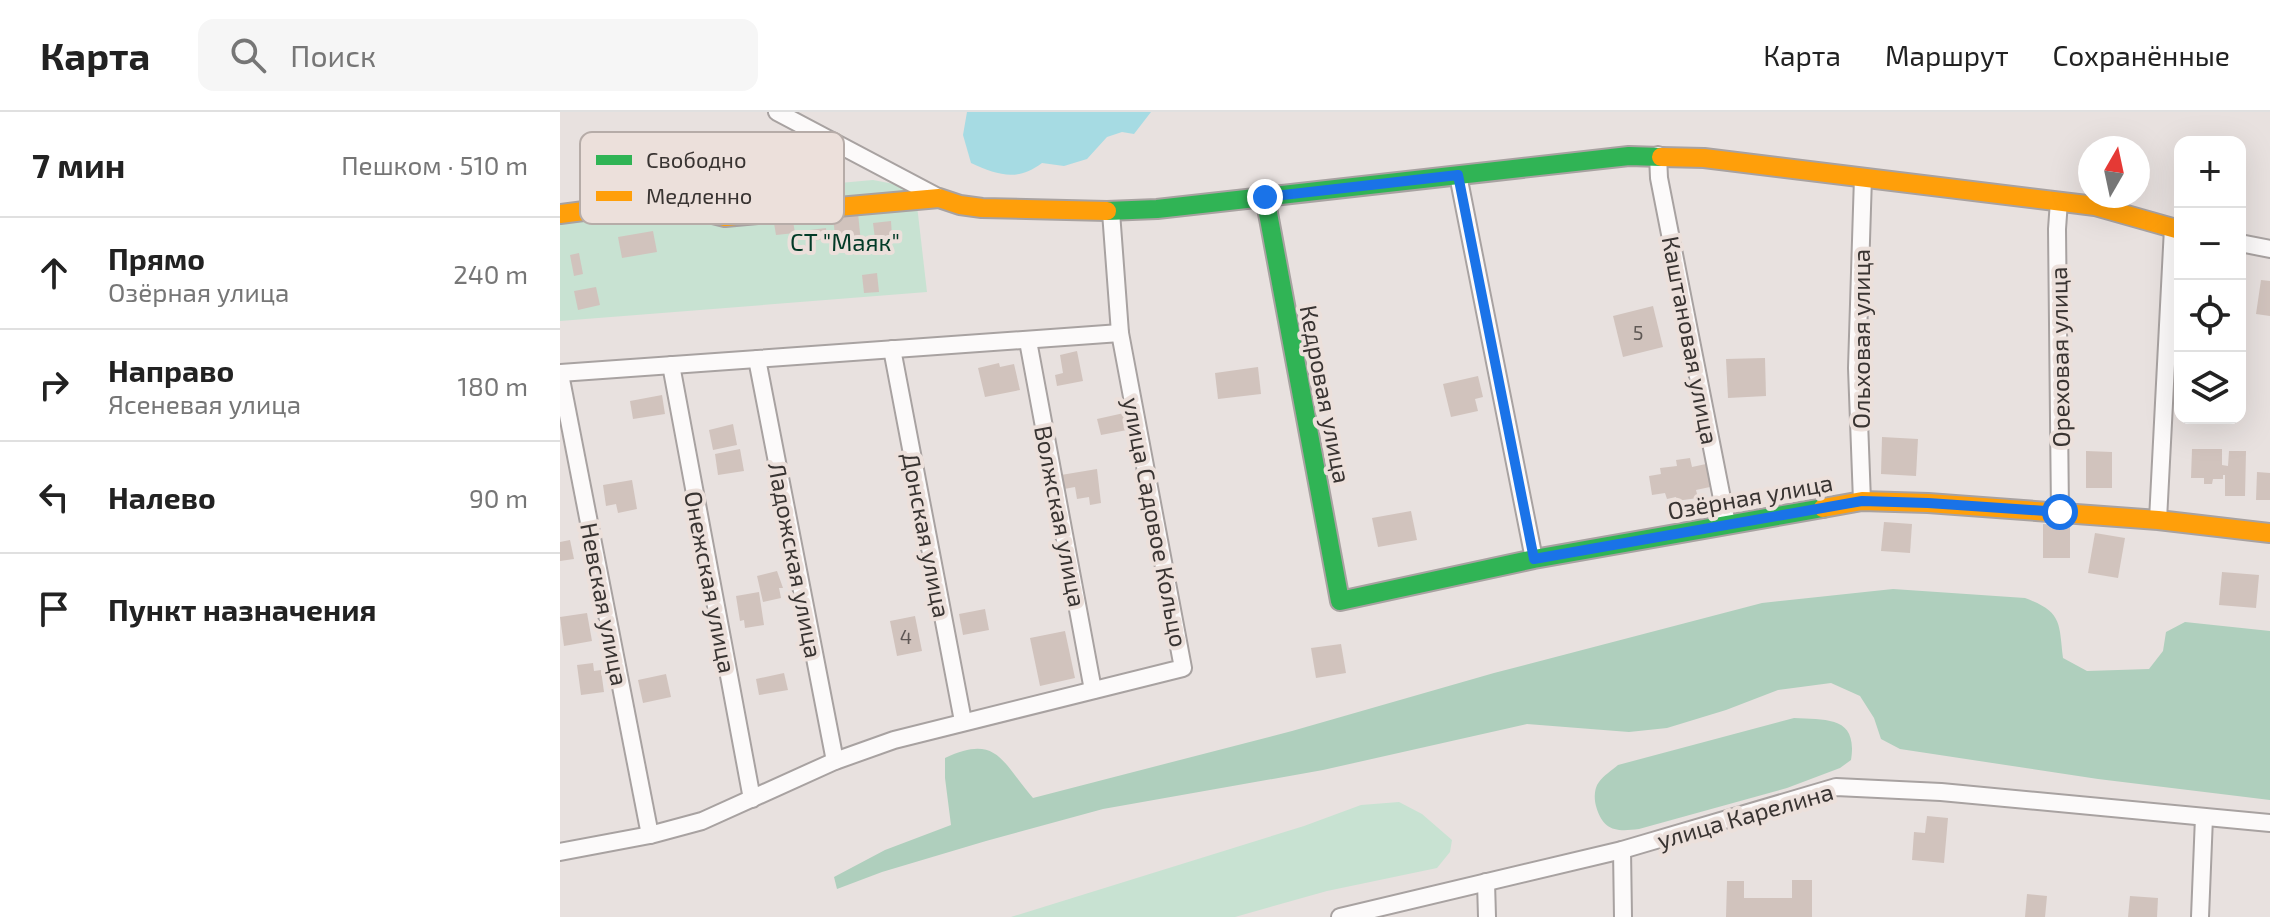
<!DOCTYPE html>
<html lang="ru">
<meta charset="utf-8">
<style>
:root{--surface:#fff;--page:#f6f6f6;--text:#222;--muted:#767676;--line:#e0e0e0}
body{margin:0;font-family:"Exo 2",sans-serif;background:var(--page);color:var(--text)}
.controls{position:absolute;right:24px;top:24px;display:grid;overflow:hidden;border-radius:16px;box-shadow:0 8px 32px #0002}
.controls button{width:72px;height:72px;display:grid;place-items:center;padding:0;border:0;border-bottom:2px solid var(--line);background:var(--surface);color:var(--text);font:40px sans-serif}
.compass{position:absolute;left:1518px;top:24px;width:72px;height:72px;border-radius:50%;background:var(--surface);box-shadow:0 8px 32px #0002;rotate:9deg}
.stop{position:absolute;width:24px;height:24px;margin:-18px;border:6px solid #1a73e8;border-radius:50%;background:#fff}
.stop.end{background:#1a73e8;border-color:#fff;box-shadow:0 2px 8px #0008}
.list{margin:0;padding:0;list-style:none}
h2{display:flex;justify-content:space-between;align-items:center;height:104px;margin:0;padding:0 32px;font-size:34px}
h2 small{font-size:26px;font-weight:400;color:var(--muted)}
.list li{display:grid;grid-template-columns:52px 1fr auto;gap:24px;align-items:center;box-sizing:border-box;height:112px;padding:0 32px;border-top:2px solid var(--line)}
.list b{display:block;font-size:30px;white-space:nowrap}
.list p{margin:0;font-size:26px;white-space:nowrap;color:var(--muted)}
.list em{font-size:26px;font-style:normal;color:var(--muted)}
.icon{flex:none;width:44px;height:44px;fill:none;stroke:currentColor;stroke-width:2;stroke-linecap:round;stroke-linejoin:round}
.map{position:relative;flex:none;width:1710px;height:805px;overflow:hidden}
header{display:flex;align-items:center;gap:48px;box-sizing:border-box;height:112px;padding:0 40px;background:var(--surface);border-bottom:2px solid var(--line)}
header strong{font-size:38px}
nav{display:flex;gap:44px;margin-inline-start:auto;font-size:28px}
.search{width:560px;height:72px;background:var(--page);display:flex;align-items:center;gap:20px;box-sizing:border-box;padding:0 28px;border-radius:16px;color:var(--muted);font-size:30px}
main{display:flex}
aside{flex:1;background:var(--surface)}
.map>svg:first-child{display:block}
.green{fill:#c8e2d2}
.forest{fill:#afcfbd}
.water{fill:#a6dbe3}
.building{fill:#d1c3bd}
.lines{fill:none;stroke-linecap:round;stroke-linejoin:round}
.street-casing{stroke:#a8a2a1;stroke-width:20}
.fast-casing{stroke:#a8a2a1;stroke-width:22}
.slow-casing{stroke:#a8a2a1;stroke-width:22}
.street{stroke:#fcfafa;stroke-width:16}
.fast{stroke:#30b455;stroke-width:18}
.slow{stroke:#ff9f0a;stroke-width:18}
.route{stroke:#1a73e8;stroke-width:10}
.labels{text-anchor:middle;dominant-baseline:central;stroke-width:8;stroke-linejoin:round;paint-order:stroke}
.number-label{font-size:20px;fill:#5f5855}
.park-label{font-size:24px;fill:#023a27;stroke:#ece0db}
.street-label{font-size:24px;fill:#393432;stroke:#ece0db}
.key{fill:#ece0db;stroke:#b6aca8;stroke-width:2}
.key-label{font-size:22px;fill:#393432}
</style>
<header>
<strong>Карта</strong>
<div class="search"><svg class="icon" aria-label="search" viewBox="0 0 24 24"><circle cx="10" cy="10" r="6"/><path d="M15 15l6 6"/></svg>Поиск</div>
<nav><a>Карта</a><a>Маршрут</a><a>Сохранённые</a></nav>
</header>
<main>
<aside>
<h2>7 мин<small>Пешком · 510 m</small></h2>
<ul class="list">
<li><svg class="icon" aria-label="ahead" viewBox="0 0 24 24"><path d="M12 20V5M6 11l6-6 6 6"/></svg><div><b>Прямо</b><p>Озёрная улица</p></div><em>240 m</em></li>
<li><svg class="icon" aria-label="right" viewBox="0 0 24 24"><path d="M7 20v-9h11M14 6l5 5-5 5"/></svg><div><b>Направо</b><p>Ясеневая улица</p></div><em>180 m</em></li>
<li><svg class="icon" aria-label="left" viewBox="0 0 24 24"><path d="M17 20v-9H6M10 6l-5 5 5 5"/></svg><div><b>Налево</b></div><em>90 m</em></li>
<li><svg class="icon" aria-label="arrive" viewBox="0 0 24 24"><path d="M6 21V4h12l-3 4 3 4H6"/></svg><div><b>Пункт назначения</b></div></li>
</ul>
</aside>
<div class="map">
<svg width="1710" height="805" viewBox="0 0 1710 805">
<rect width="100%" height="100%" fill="#e8e1df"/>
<g class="green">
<polygon points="313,68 355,76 367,180 0,209 0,96"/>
<polygon points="839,690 862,702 892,728 890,740 877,756 767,779 675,805 451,805 744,714 801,693"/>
</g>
<g class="forest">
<path d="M1333,477L1465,486C1502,500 1499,510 1503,546L1527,559L1589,557L1603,539L1606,520L1625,510L1710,519V688L1538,667L1340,637L1321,627L1314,606L1300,584L1271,571L1218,578L1166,598L1107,616L1069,620L967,612L763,658L543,697L426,729L322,760L277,777L274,765L325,738L391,713L385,666V646C438,621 442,651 473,686L732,619L934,561L1202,491Z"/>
<path d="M1234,606C1267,608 1298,604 1291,648L1280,656L1227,676L1079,717C1056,720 1043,719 1036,694C1034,687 1034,676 1039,670C1043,664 1052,658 1058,653Z"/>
</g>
<path class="water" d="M407,0H591L574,22L562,20L547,25L527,47L504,54L482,51C457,70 438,63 411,51L403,23Z"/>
<g class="building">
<polygon points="298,101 301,131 276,134 273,104"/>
<polygon points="233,109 235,121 216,123 214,111"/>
<polygon points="331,109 332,125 315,127 313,111"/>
<polygon points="266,116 267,127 251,129 250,118"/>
<polygon points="93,119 97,140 62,146 58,125"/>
<polygon points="19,141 23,162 14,164 10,143"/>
<polygon points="317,161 319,180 304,181 302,163"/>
<polygon points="1701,168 1710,169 1710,204 1696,202"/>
<polygon points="36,175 40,193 18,198 14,179"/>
<polygon points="1093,194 1103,235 1063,245 1053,204"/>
<polygon points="517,239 523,269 497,274 495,263 503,261 500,243"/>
<polygon points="1205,246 1206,284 1168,286 1166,247"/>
<polygon points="439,251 440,255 454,252 460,278 425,285 418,256"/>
<polygon points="698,255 701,282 658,287 655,261"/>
<polygon points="918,264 923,285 915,287 918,299 891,305 883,272"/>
<polygon points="102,283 105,302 73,307 70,289"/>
<polygon points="564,301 567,318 541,323 537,307"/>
<polygon points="173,312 177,333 153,338 149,318"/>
<polygon points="1322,325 1358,327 1356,364 1321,362"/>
<polygon points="180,337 184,359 158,363 155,342"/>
<polygon points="1632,337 1662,337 1662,353 1668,354 1669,339 1686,339 1685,384 1665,384 1665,363 1663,363 1663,367 1653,367 1652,372 1644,372 1644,366 1631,366"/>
<polygon points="1526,339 1552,340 1552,376 1526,376"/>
<polygon points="1130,346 1132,355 1146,352 1150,375 1136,378 1138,386 1116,389 1116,385 1107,387 1105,381 1092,383 1089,364 1101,362 1100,356 1117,354 1116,348"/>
<polygon points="537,357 541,391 530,393 529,385 517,387 515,375 504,377 501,363"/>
<polygon points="1697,360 1710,361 1710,388 1696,388"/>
<polygon points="72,368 77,397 58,401 56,392 46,394 43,373"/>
<polygon points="851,399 857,428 818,435 812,406"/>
<polygon points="1324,410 1352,412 1350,441 1321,439"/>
<polygon points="1483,412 1510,413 1510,446 1483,446"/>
<polygon points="1535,421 1565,426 1558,466 1528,461"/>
<polygon points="10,428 14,447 0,449 0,430"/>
<polygon points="217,459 223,476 219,476 221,486 203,490 197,464"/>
<polygon points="1662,460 1699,463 1696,496 1659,493"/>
<polygon points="199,480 204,513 185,516 184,508 180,509 176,484"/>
<polygon points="425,497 429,518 403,523 399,502"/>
<polygon points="27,501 32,529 4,534 0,505"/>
<polygon points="355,504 362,539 337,544 330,509"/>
<polygon points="505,519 515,566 480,574 470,526"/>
<polygon points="781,532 786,561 756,566 751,536"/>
<polygon points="33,551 34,559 41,558 44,580 21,583 17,553"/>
<polygon points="224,561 228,578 199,583 196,567"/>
<polygon points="106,562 111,585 83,591 78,568"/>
<polygon points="1367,704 1388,706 1384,751 1352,748 1354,720 1365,721"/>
<polygon points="1232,768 1252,768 1252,805 1166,805 1167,769 1184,769 1184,786 1232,786"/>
<polygon points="1467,782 1487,784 1485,805 1465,805"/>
<polygon points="1570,784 1598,786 1597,805 1568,805"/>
</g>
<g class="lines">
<defs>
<g id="street">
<polyline points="217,0 378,85"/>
<polyline points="1098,43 1099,66 1167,412"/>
<polyline points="898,63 974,447"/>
<polyline points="1499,89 1497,117 1500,400"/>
<polyline points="1680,131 1710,137"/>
<polyline points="468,229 533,578"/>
<polyline points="332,237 403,609"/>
<polyline points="197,247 275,649"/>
<polyline points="111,253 192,687"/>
<polyline points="0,261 560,221"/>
<polyline points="0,262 90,723"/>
<polyline points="1302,389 1297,256 1303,65"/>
<polyline points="1598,408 1613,116"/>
<polyline points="1062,738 1063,805"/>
<polyline points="0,740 90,723 142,709 275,649 334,628 623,556 560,221 551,100"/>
<polyline points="926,770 927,805"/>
<polyline points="780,805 1062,738 1276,675 1381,680 1710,711"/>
<polyline points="1640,805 1644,705"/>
</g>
<g id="fast">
<polyline points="705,85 780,489 974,447 1263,396"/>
<polyline points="547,99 597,97 1069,44 1101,45"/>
</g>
<g id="slow">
<polyline points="1101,45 1144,46 1535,94 1620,118"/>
<polyline points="0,102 101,89 165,105 379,86 400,93 422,96 547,99"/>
<polyline points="1263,396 1302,389 1368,391 1598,408 1710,421"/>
</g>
</defs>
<use href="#street" class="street-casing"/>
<use href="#fast" class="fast-casing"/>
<use href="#slow" class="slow-casing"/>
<use href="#street" class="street"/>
<use href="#fast" class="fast"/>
<use href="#slow" class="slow"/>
</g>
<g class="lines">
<polyline class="route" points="705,85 898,63 974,447 1302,389 1368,391 1500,400"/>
</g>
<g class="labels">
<g class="number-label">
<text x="1078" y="220">5</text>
<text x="346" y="524">4</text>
</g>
<g class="park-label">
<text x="285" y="129">СТ "Маяк"</text>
</g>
<g class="street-label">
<text transform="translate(1300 227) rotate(-90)">Ольховая улица</text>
<text transform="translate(1131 228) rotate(79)">Каштановая улица</text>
<text transform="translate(1499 245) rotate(-91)">Ореховая улица</text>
<text transform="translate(766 282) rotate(79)">Кедровая улица</text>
<text transform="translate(1190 384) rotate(-10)">Озёрная улица</text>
<text transform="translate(501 404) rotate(79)">Волжская улица</text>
<text transform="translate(596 410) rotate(79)">улица Садовое Кольцо</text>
<text transform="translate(367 423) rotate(79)">Донская улица</text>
<text transform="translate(236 448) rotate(79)">Ладожская улица</text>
<text transform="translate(151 470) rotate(79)">Онежская улица</text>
<text transform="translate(45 492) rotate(79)">Невская улица</text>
<text transform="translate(1185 703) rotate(-16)">улица Карелина</text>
</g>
</g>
<rect x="20" y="20" width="264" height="92" rx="12" class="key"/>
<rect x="36" y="43" width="36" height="10" fill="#30b455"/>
<rect x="36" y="79" width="36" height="10" fill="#ff9f0a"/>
<g class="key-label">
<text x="86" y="56">Свободно</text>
<text x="86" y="92">Медленно</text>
</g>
</svg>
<div class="controls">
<button>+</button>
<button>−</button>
<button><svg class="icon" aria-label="locate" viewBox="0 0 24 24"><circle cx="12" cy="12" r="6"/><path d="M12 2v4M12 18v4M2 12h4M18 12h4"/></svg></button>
<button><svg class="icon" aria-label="layers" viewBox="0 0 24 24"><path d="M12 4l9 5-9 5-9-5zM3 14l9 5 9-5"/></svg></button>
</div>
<svg class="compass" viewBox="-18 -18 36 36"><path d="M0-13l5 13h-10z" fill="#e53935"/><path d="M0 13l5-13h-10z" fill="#767676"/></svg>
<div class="stop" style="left:1500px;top:400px"></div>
<div class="stop end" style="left:705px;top:85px"></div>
</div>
</main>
